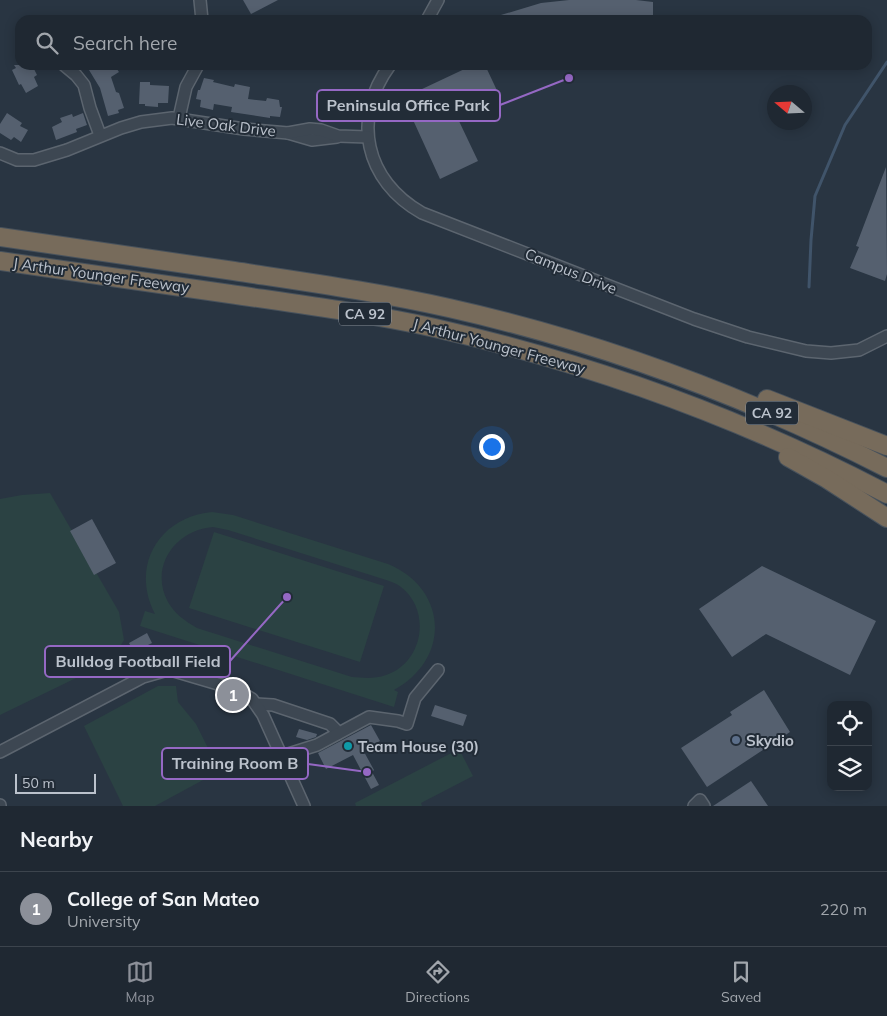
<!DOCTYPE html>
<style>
:root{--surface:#1f2832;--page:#27303a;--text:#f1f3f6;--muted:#a1a6ac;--line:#3c444d;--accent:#8c9099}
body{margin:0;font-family:Mulish,sans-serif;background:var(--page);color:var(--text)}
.controls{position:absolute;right:15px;bottom:15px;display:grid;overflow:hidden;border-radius:10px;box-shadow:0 2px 12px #0003}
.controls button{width:45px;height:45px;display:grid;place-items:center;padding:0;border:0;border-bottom:1px solid var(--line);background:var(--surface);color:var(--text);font:25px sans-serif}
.compass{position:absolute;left:767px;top:85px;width:45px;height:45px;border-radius:50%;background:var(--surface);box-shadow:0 2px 12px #0003;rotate:289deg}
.scale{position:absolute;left:15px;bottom:12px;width:81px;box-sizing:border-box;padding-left:5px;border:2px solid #bbc2cc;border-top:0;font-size:14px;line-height:18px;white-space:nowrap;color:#bbc2cc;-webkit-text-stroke:4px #222c37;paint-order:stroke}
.you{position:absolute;left:491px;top:446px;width:18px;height:18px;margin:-12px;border:4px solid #fff;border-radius:50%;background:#1a73e8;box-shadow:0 0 0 8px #1a73e833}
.badge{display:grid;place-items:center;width:32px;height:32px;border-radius:50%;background:var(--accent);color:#fff;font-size:16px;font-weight:700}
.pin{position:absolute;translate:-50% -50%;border:2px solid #fff;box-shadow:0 1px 5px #0006}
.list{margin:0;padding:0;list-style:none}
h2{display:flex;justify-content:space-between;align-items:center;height:65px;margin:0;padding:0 20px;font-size:21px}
h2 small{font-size:16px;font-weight:400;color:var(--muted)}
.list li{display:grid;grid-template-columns:32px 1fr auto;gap:15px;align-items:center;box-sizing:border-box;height:75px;padding:0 20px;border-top:1px solid var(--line)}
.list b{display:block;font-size:19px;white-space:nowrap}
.list p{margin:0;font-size:16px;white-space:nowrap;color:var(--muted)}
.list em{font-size:16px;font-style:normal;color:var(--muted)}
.icon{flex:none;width:28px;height:28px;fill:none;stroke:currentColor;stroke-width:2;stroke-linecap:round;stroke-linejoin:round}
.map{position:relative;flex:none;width:887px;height:806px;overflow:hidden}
.search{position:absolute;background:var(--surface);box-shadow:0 2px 12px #0003;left:15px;right:15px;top:15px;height:55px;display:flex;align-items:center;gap:12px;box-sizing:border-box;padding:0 18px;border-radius:15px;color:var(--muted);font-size:19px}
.sheet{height:140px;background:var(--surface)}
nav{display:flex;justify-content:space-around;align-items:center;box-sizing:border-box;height:70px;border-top:1px solid var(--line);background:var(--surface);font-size:14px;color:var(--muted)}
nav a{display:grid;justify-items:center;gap:2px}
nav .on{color:var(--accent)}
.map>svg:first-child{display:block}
.green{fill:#2b4243;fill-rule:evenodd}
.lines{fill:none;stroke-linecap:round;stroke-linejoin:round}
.stream{stroke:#40546a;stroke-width:3}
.building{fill:#55606f}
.minor-casing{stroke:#5c656f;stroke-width:14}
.highway-casing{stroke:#48525c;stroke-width:20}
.minor{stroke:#3d4752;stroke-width:11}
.highway{stroke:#776b5b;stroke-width:18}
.service-dot{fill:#5c6f8a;stroke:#222c37;stroke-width:2}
.culture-dot{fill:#0f9aa8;stroke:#222c37;stroke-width:2}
.labels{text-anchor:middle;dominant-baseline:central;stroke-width:4;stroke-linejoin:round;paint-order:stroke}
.shield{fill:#222c37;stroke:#8d959f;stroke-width:1}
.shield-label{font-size:14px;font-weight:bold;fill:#bbc2cc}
.street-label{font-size:15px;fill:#bbc2cc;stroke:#222c37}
.poi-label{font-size:15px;font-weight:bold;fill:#bbc2cc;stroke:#222c37;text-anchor:start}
.leader{fill:none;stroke:#9568c4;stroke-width:2}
.callout-dot{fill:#9568c4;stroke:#222c37;stroke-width:2}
.callout{fill:#222c37;stroke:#9568c4;stroke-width:2}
.callout-label{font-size:16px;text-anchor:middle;font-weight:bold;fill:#bbc2cc}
</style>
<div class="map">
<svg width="887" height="806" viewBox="0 0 887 806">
<rect width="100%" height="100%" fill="#293542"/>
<g class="green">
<polygon points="50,493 119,612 124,640 111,661 0,715 0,499 22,495"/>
<path d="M212,512L233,515L388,564C448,589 451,659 394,690L398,692L394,707L140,626L145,611L155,614C130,566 159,517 212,512ZM213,527L228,530L383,579C389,581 396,583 401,587C432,611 423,663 386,675C375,679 364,678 352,677L197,628C185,621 175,614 168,602C149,567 175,530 213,527Z"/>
<polygon points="214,532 384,586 360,662 189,608"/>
<polygon points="158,686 176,686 178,702 196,724 209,750 211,760 216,773 155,806 123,806 84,726"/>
<polygon points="459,749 473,776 421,803 422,806 356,806 355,803"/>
</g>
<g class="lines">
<polyline class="stream" points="809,287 811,240 815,196 845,125 887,62"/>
</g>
<g class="building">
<polygon points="243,0 278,0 251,14"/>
<polygon points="569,0 636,0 653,2 653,20 492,20 491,18 541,3"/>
<polygon points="14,65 32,65 37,75 34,77 38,86 26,93 21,84 19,85 12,70 16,68"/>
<polygon points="98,65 114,65 119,72 111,77 116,92 119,93 124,108 118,110 119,113 108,116 100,88 89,70"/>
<polygon points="473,65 485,65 501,99 458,119 478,161 440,179 403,98"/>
<polygon points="204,78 214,80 213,82 234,87 235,84 250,87 248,99 266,101 267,98 279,100 280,107 282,107 280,117 270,116 270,118 231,112 232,107 214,104 213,110 200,107 201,100 196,99 198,90 200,90"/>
<polygon points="140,82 150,82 150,85 169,86 168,103 158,103 158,107 145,106 145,104 139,104"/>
<polygon points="7,113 22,123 20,126 28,130 21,142 14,137 11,140 0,133 0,124"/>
<polygon points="83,113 87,125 76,129 77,132 56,140 52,127 62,122 60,118 72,114 73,117"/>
<polygon points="886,167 887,274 885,281 850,268 859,247 856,246"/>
<polygon points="92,519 116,563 94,575 70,531"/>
<polygon points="762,566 876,621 850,675 766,634 732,657 699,609"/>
<polygon points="147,633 152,643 134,652 129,643"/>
<polygon points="764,690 790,732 707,787 681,748 732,715 730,712"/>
<polygon points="435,705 467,715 463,726 431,716"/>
<polygon points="371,725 380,741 363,750 374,770 372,772 379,785 371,789 353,755 326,769 318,753"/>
<polygon points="299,729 317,734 316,737 307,740 296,737"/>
<polygon points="751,781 768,806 713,806"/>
</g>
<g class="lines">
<defs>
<g id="minor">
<polyline points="200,0 202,20"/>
<polyline points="427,20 438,0"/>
<polyline points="64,65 76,75 84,85 90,108 100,135"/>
<path d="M390,65C351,118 365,181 422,213L694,319L748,337L806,351L831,353L859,350L887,336"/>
<polyline points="179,118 186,87 198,65"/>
<polyline points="288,133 312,140 337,137"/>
<polyline points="0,153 17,160 34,160 67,150 121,128 141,122 172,118 244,129 288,133 310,129 321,130 338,136 368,137"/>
<polyline points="256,704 273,705 330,724 335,729 337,734"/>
<polyline points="0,752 143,677 164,671 174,671 235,689 252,699 263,715 304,806"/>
<polyline points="282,756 317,745 369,717 398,721 407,724 415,698 438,670"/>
<polyline points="0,805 0,806"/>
<polyline points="694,806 700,800 704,806"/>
</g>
<g id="highway">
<path d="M0,237C78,249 156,260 234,271C306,282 378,292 449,308C601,342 748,397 887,468"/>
<path d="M0,261C77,272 153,283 230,294C298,304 367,313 435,328C593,364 744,419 887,494"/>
<polyline points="767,399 887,446"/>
<polyline points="788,457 827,479 887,518"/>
</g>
</defs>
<use href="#minor" class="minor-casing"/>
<use href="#highway" class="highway-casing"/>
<use href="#minor" class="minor"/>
<use href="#highway" class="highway"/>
</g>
<circle class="service-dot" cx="736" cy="740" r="5"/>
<circle class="culture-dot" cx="348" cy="746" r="5"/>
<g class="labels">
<g class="shield">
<rect x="339" y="302.5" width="52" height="23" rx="4"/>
<rect x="746" y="401.5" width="52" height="23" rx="4"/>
</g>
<g class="shield-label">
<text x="365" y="314">CA 92</text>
<text x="772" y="413">CA 92</text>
</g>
<g class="street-label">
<text transform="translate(226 125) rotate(7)">Live Oak Drive</text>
<text transform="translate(571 271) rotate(22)">Campus Drive</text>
<text transform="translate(101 275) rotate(8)">J Arthur Younger Freeway</text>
<text transform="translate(499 346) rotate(15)">J Arthur Younger Freeway</text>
</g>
<g class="poi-label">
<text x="746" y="740">Skydio</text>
<text x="358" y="746">Team House (30)</text>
</g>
</g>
<path class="leader" d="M569 78L500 105M287 597L230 661M367 772L308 764"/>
<g class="callout-dot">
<circle cx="569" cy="78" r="5"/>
<circle cx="287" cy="597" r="5"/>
<circle cx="367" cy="772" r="5"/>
</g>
<g class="callout">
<rect x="317" y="90" width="183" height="31" rx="5"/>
<rect x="45" y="646" width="185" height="31" rx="5"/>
<rect x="162" y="748" width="146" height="31" rx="5"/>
</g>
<g class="callout-label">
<text x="408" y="111">Peninsula Office Park</text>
<text x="138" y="667">Bulldog Football Field</text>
<text x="235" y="769">Training Room B</text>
</g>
</svg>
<div class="controls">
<button><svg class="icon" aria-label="locate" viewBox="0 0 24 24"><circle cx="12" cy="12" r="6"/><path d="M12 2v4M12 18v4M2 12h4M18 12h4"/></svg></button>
<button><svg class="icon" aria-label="layers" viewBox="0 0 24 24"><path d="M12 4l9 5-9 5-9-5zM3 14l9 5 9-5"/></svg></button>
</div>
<svg class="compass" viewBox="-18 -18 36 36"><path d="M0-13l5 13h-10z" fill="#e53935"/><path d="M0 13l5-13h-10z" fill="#a1a6ac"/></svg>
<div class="scale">50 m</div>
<div class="you"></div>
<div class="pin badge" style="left:233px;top:695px">1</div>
<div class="search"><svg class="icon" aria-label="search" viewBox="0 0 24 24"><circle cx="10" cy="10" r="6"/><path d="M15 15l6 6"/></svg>Search here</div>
</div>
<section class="sheet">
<h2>Nearby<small></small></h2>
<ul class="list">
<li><span class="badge">1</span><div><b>College of San Mateo</b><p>University</p></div><em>220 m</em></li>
</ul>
</section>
<nav>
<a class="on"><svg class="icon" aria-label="map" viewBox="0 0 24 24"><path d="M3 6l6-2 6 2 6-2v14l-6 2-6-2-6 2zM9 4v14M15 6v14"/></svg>Map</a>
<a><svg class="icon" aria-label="directions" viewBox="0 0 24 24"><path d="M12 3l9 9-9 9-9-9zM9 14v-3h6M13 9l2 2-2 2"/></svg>Directions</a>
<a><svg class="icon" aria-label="saved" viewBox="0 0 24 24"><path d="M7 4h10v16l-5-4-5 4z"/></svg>Saved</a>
</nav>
